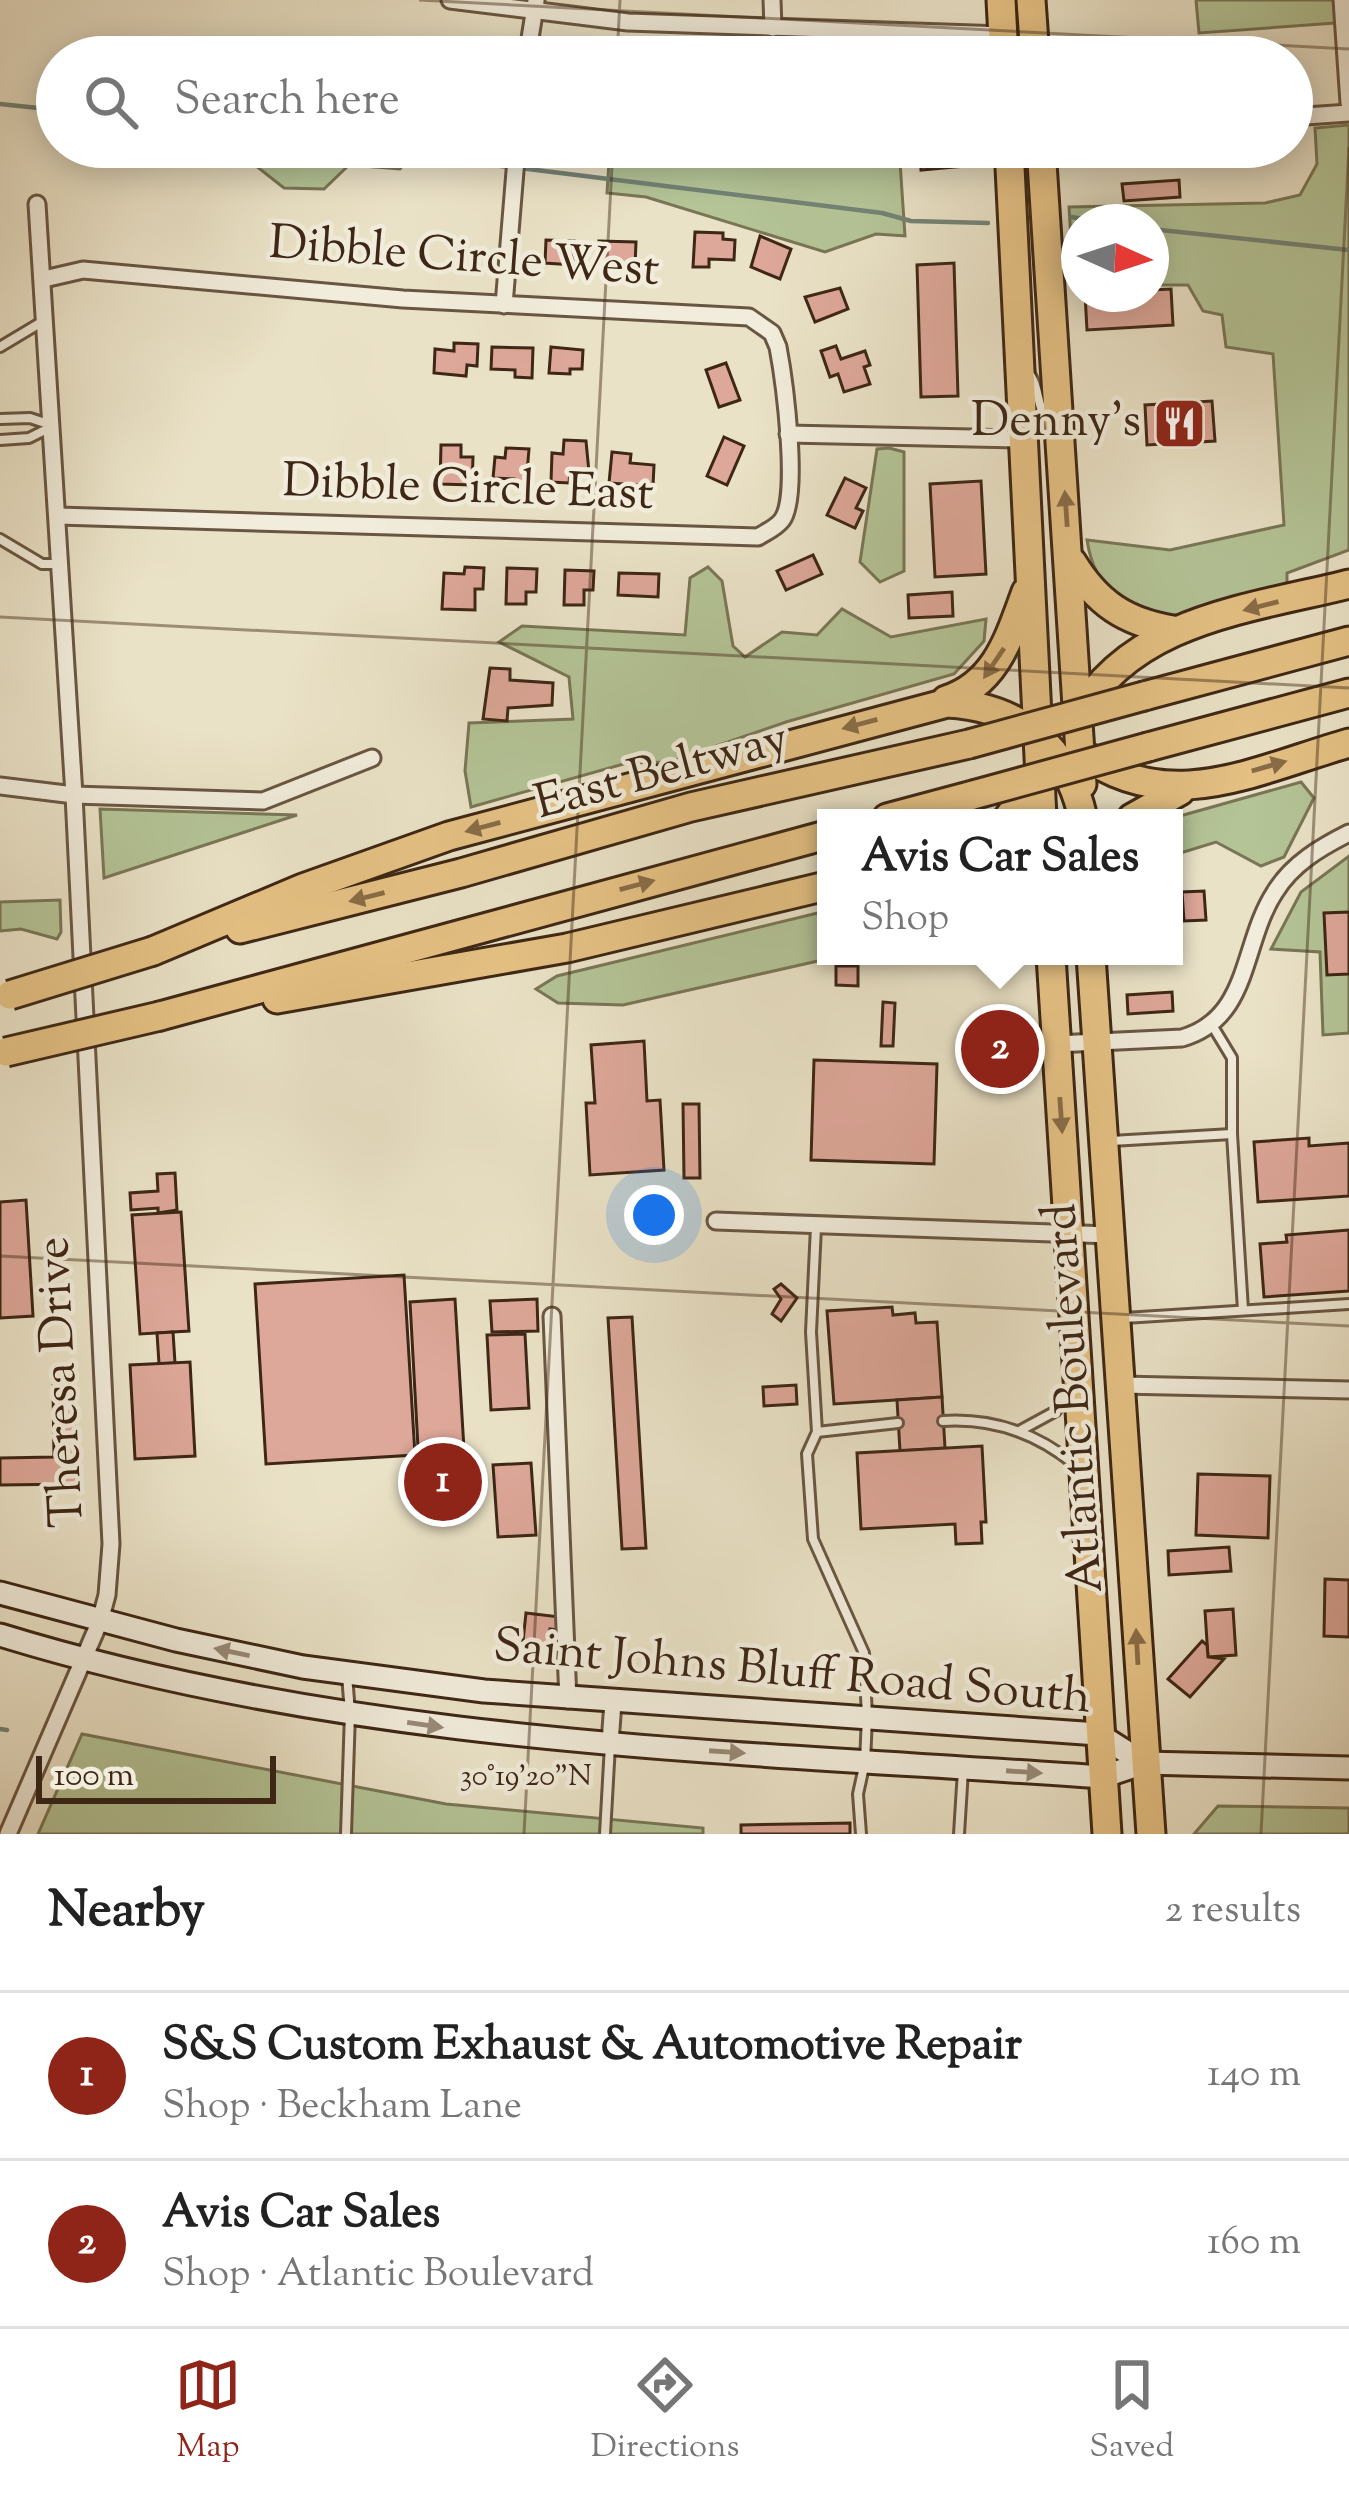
<!DOCTYPE html>
<meta charset="utf-8">
<style>
:root{--surface:#fff;--page:#f6f6f6;--text:#222;--muted:#767676;--line:#e0e0e0;--accent:#8f2418}
body{margin:0;font-family:"Sorts Mill Goudy",serif;background:var(--page);color:var(--text)}
.compass{position:absolute;left:1061px;top:204px;width:108px;height:108px;border-radius:50%;background:var(--surface);box-shadow:0 6px 30px #0003;rotate:93deg}
.scale{position:absolute;left:36px;bottom:30px;width:240px;box-sizing:border-box;padding-left:12px;border:6px solid #3e2715;border-top:0;font-size:33px;line-height:42px;white-space:nowrap;color:#3e2715;-webkit-text-stroke:9px #f1ecdb;paint-order:stroke}
.you{position:absolute;left:654px;top:1215px;width:42px;height:42px;margin:-30px;border:9px solid #fff;border-radius:50%;background:#1a73e8;box-shadow:0 0 0 18px #1a73e833}
.badge{display:grid;place-items:center;width:78px;height:78px;border-radius:50%;background:var(--accent);color:#fff;font-size:39px;font-weight:700}
.pin{position:absolute;translate:-50% -50%;border:6px solid #fff;box-shadow:0 3px 12px #0006}
.popup{position:absolute;left:817px;top:809px;width:366px;height:156px;box-sizing:border-box;display:grid;place-content:center;border-radius:0px;background:var(--surface);filter:drop-shadow(0 3px 9px #0005);font-size:39px;white-space:nowrap;color:var(--muted)}
.popup b{font-size:45px;color:var(--text)}
.popup::after{content:'';position:absolute;left:50%;top:100%;margin-left:-24px;border:24px solid transparent;border-top-color:var(--surface)}
.list{margin:0;padding:0;list-style:none}
h2{display:flex;justify-content:space-between;align-items:center;height:156px;margin:0;padding:0 48px;font-size:51px}
h2 small{font-size:39px;font-weight:400;color:var(--muted)}
.list li{display:grid;grid-template-columns:78px 1fr auto;gap:36px;align-items:center;box-sizing:border-box;height:168px;padding:0 48px;border-top:3px solid var(--line)}
.list b{display:block;font-size:45px;white-space:nowrap}
.list p{margin:0;font-size:39px;white-space:nowrap;color:var(--muted)}
.list em{font-size:39px;font-style:normal;color:var(--muted)}
.icon{flex:none;width:66px;height:66px;fill:none;stroke:currentColor;stroke-width:2;stroke-linecap:round;stroke-linejoin:round}
.map{position:relative;flex:none;width:1349px;height:1834px;overflow:hidden}
.search{position:absolute;background:var(--surface);box-shadow:0 6px 30px #0003;left:36px;right:36px;top:36px;height:132px;display:flex;align-items:center;gap:30px;box-sizing:border-box;padding:0 42px;border-radius:66px;color:var(--muted);font-size:45px}
.sheet{height:492px;background:var(--surface)}
nav{display:flex;justify-content:space-around;align-items:center;box-sizing:border-box;height:168px;border-top:3px solid var(--line);background:var(--surface);font-size:33px;color:var(--muted)}
nav a{display:grid;justify-items:center;gap:6px}
nav .on{color:var(--accent)}
.map>svg:first-child{display:block}
.green{fill:#b4c497;stroke:#797656;stroke-width:3}
.lines{fill:none;stroke-linecap:round;stroke-linejoin:round}
.stream{stroke:#748275;stroke-width:4.5}
.building{fill:#dda799;stroke:#3e2715;stroke-width:3}
.lane-casing{stroke:#695642;stroke-width:14}
.street-casing{stroke:#695642;stroke-width:21}
.secondary-casing{stroke:#3e2715;stroke-width:27}
.highway-casing{stroke:#3e2715;stroke-width:33}
.lane{stroke:#f1ecdb;stroke-width:8}
.street{stroke:#f1ecdb;stroke-width:15}
.secondary{stroke:#f1ecdb;stroke-width:21}
.highway{stroke:#e5c184;stroke-width:27}
.highway-bridge-casing{stroke:#3e2715;stroke-width:33;stroke-linecap:butt}
.highway-bridge{stroke:#e5c184;stroke-width:27}
.oneway{fill:#896c47}
.oneway2{fill:#988a78}
.ticks{fill:none;stroke:#3e2715;stroke-width:3;stroke-opacity:0.45}
.labels{text-anchor:middle;dominant-baseline:central;stroke-width:9;stroke-linejoin:round;paint-order:stroke}
.street-label{font-size:48px;fill:#3e2715;stroke:#f1ecdb}
.poi-label{font-size:48px;fill:#3e2715;stroke:#f1ecdb;text-anchor:end}
.ticks-label{font-size:30px;text-anchor:middle;fill:#3e2715;stroke:#f1ecdb;stroke-width:9;stroke-linejoin:round;paint-order:stroke}
</style>
<div class="map">
<svg width="1349" height="1834" viewBox="0 0 1349 1834">
<rect width="100%" height="100%" fill="#eae2c7"/>
<filter id="stains"><feTurbulence type="fractalNoise" baseFrequency=".00167" numOctaves="4"/><feColorMatrix values="0 0 0 0 .2 0 0 0 0 .09 0 0 0 0 .02 0 0 0 .5 -.17"/></filter>
<radialGradient id="worn" r=".72"><stop offset=".6" stop-color="#630" stop-opacity="0"/><stop offset="1" stop-color="#630" stop-opacity=".3"/></radialGradient>
<g class="green">
<polygon points="1196,0 1349,0 1349,22 1199,33"/>
<path d="M1349,125V550L1287,573V583C1254,592 1168,626 1140,615C1133,612 1124,602 1118,596C1098,580 1091,565 1087,540L1170,550L1284,525L1273,354L1226,347L1222,315L1203,311L1188,285H1151V222H1079V287H1074L1069,207L1265,203L1300,195L1317,164L1315,128Z"/>
<polygon points="206,147 418,147 400,169 349,165 324,189 284,188 246,158"/>
<polygon points="610,147 899,147 905,236 876,234 825,252 646,197 607,193"/>
<polygon points="889,448 904,452 904,571 880,582 860,562 877,449"/>
<polygon points="708,567 722,581 733,646 745,657 782,632 817,635 842,609 891,637 986,619 984,641 954,674 786,722 670,762 627,763 471,807 465,771 469,723 573,719 569,677 499,642 522,626 685,635 690,578"/>
<polygon points="1301,782 1314,798 1284,857 1261,866 1216,842 1174,855 1173,818"/>
<polygon points="100,809 297,815 104,878"/>
<polygon points="1349,856 1349,1033 1323,1035 1320,952 1271,949 1301,892"/>
<polygon points="60,900 61,932 57,939 21,929 0,931 0,902"/>
<polygon points="826,911 826,956 840,956 623,1005 558,1003 536,989 557,976"/>
<polygon points="82,1734 446,1804 703,1828 703,1834 38,1834"/>
<polygon points="1218,1806 1349,1808 1349,1834 1194,1834"/>
</g>
<g class="lines">
<g class="stream">
<polyline points="0,104 57,110"/>
<polyline points="342,147 509,167"/>
<polyline points="520,168 882,213 911,221 988,223"/>
<polyline points="1071,217 1105,222"/>
<polyline points="1151,229 1349,250"/>
<polyline points="0,1729 7,1730"/>
</g>
</g>
<g class="building">
<polygon points="1179,39 1181,57 1073,57 1072,46"/>
<polygon points="920,147 966,147 967,166 921,170"/>
<polygon points="1179,180 1180,197 1124,201 1122,184"/>
<polygon points="695,232 723,233 723,239 735,240 734,260 709,259 709,267 693,267"/>
<polygon points="760,236 791,249 780,279 751,267"/>
<polygon points="546,240 574,241 573,265 545,263"/>
<polygon points="599,241 636,242 635,266 599,265"/>
<polygon points="954,263 958,396 921,397 917,265"/>
<polygon points="840,288 848,309 815,322 805,297"/>
<polygon points="1171,289 1173,325 1087,330 1085,294 1151,294 1151,290"/>
<polygon points="454,343 478,344 477,366 467,365 466,376 434,373 435,349 454,351"/>
<polygon points="836,346 841,359 865,351 870,365 864,367 870,384 844,392 838,374 830,377 821,351"/>
<polygon points="492,347 533,348 532,378 515,377 515,370 491,369"/>
<polygon points="551,347 583,350 582,369 570,369 570,374 549,373"/>
<polygon points="726,363 740,400 719,407 706,370"/>
<polygon points="1212,401 1215,441 1147,445 1145,405"/>
<polygon points="724,437 744,446 727,485 707,476"/>
<polygon points="564,440 586,441 589,472 570,471 569,483 551,482 552,453 563,454"/>
<polygon points="441,445 461,445 461,457 473,457 472,485 440,484"/>
<polygon points="506,448 529,449 526,485 514,484 514,479 493,478 495,457 505,458"/>
<polygon points="612,452 631,454 630,463 654,465 653,486 609,483"/>
<polygon points="845,478 866,488 856,508 863,511 855,528 827,515"/>
<polygon points="981,481 986,574 935,577 930,484"/>
<polygon points="813,555 822,574 786,590 777,571"/>
<polygon points="465,567 484,568 483,589 475,589 475,610 442,609 444,573 464,574"/>
<polygon points="507,568 537,569 536,592 526,592 526,604 506,604"/>
<polygon points="565,570 594,571 593,590 584,590 584,605 564,605"/>
<polygon points="619,573 659,574 658,597 618,595"/>
<polygon points="952,592 953,616 909,618 908,595"/>
<polygon points="490,668 510,669 510,680 553,683 552,705 508,708 507,721 483,719"/>
<polygon points="1204,891 1206,920 1184,921 1182,892"/>
<polygon points="1349,912 1349,974 1327,975 1324,913"/>
<polygon points="836,966 858,966 858,986 836,985"/>
<polygon points="1172,992 1173,1011 1128,1014 1127,995"/>
<polygon points="883,1002 895,1003 893,1046 881,1046"/>
<rect x="988" y="1039" width="21" height="20"/>
<polygon points="644,1041 647,1101 660,1100 664,1170 590,1175 586,1103 595,1103 591,1045"/>
<polygon points="814,1060 937,1064 934,1164 811,1160"/>
<polygon points="683,1104 699,1104 700,1178 684,1178"/>
<polygon points="1309,1138 1309,1146 1349,1143 1349,1196 1258,1202 1254,1142"/>
<polygon points="175,1173 177,1210 158,1213 158,1208 131,1210 130,1193 158,1191 157,1174"/>
<polygon points="26,1200 33,1316 0,1318 0,1202"/>
<polygon points="181,1212 189,1331 140,1334 132,1215"/>
<polygon points="1349,1230 1349,1291 1264,1297 1260,1244 1287,1242 1286,1235"/>
<polygon points="404,1275 415,1455 266,1464 255,1284"/>
<polygon points="781,1284 797,1298 781,1321 772,1314 781,1299 774,1289"/>
<polygon points="455,1299 467,1499 421,1502 410,1302"/>
<polygon points="537,1299 538,1331 492,1332 490,1301"/>
<polygon points="892,1307 893,1315 915,1313 916,1323 937,1322 942,1397 834,1404 827,1311"/>
<polygon points="632,1317 646,1548 622,1549 608,1318"/>
<polygon points="173,1332 175,1363 159,1364 157,1333"/>
<polygon points="525,1334 529,1408 491,1410 487,1335"/>
<polygon points="190,1362 195,1456 135,1459 130,1365"/>
<polygon points="796,1385 797,1404 764,1406 763,1387"/>
<polygon points="53,1386 74,1386 76,1484 0,1485 0,1458 54,1457"/>
<polygon points="942,1397 945,1448 900,1451 897,1400"/>
<polygon points="982,1446 986,1522 981,1522 982,1543 956,1544 955,1524 861,1529 857,1453"/>
<polygon points="531,1463 536,1535 498,1537 493,1465"/>
<polygon points="1198,1474 1270,1476 1268,1538 1196,1535"/>
<polygon points="1229,1547 1231,1571 1169,1575 1168,1551"/>
<polygon points="1325,1579 1349,1580 1349,1637 1324,1636"/>
<polygon points="1233,1609 1236,1655 1208,1657 1205,1611"/>
<polygon points="526,1613 560,1617 558,1630 550,1629 548,1644 523,1641"/>
<polygon points="1202,1641 1207,1645 1208,1657 1224,1659 1190,1697 1168,1679"/>
<polygon points="850,1823 850,1834 741,1834 741,1825"/>
</g>
<g class="lines">
<defs>
<g id="lane">
<polyline points="0,347 45,320"/>
<path d="M1031,376C1039,389 1037,404 1045,417H1051"/>
<polyline points="0,419 30,418 51,425"/>
<polyline points="0,440 29,438 51,427"/>
<polyline points="0,539 42,564 58,564"/>
<polyline points="1212,1025 1232,1058 1232,1134 1243,1310"/>
<polyline points="1111,1141 1232,1134"/>
<polyline points="816,1227 811,1332 817,1432 807,1454 813,1539 864,1653 867,1717 865,1762 858,1794 861,1834"/>
<polyline points="1124,1318 1349,1304"/>
<path d="M943,1421C992,1418 1036,1433 1074,1464"/>
<polyline points="1021,1430 1056,1411 1070,1385"/>
<polyline points="817,1432 898,1423"/>
<polyline points="346,1834 350,1713 347,1675"/>
<polyline points="605,1834 610,1745"/>
<polyline points="959,1834 963,1770"/>
</g>
<g id="street">
<polyline points="450,0 628,22 1003,35"/>
<polyline points="772,0 773,28"/>
<polyline points="1342,0 1349,103"/>
<polyline points="527,57 536,1"/>
<polyline points="1292,117 1349,113"/>
<path d="M44,279L83,270L403,299L749,317L772,333L778,347C784,379 800,496 782,520C776,528 766,532 758,537L58,516"/>
<polyline points="504,305 517,147"/>
<polyline points="788,434 1021,439"/>
<polyline points="0,786 74,795 263,801 372,758"/>
<path d="M1056,1044L1182,1038C1251,1018 1241,944 1275,892C1292,864 1321,847 1349,833"/>
<polyline points="716,1221 1111,1235"/>
<polyline points="552,1316 568,1700"/>
<polyline points="1121,1385 1349,1390"/>
<polyline points="610,1743 613,1702"/>
<polyline points="8,1834 100,1621 107,1595 111,1544 74,795 37,204"/>
</g>
<g id="secondary">
<polyline points="0,1593 176,1640 303,1667 484,1691 1098,1734 1144,1763"/>
<path d="M0,1635C357,1745 733,1751 1102,1777L1144,1763L1349,1768"/>
</g>
<g id="highway">
<polyline points="1001,0 1004,57"/>
<polyline points="1031,0 1035,57"/>
<polyline points="1009,147 1042,818"/>
<polyline points="1041,147 1082,784"/>
<path d="M1072,562C1097,603 1125,622 1173,630"/>
<polyline points="1144,696 1349,641"/>
<path d="M946,700C996,684 1009,638 1026,592"/>
<path d="M1077,718C1131,619 1250,609 1349,584"/>
<polyline points="1148,747 1349,693"/>
<path d="M1080,752C1167,818 1255,770 1349,743"/>
<polyline points="887,818 973,795"/>
<polyline points="1008,818 1040,773"/>
<polyline points="1132,818 1180,791"/>
<polyline points="240,929 461,873 691,807 969,744"/>
<path d="M153,951L303,888L449,836L947,703C1020,707 1067,746 1083,818"/>
<polyline points="1051,956 1107,1834"/>
<polyline points="1091,956 1151,1834"/>
<polyline points="277,999 567,948 826,886"/>
<polyline points="160,1016 826,835"/>
</g>
</defs>
<use href="#lane" class="lane-casing"/>
<use href="#street" class="street-casing"/>
<use href="#secondary" class="secondary-casing"/>
<use href="#highway" class="highway-casing"/>
<use href="#lane" class="lane"/>
<use href="#street" class="street"/>
<use href="#secondary" class="secondary"/>
<use href="#highway" class="highway"/>
<defs>
<g id="highway-bridge">
<polyline points="969,744 1144,696"/>
<polyline points="973,795 1148,747"/>
<polyline points="10,995 153,951"/>
<polyline points="6,1052 160,1016"/>
</g>
</defs>
<use href="#highway-bridge" class="highway-bridge-casing"/>
<use href="#highway-bridge" class="highway-bridge"/>
</g>
<defs><path id="oneway-solid" d="M-6-.8H1V-3.2L6.5 0L1 3.2V.8H-6Z" transform="scale(3)"/></defs>
<g class="oneway">
<use href="#oneway-solid" transform="translate(1066 509) rotate(-94)"/>
<use href="#oneway-solid" transform="translate(1261 606) rotate(166)"/>
<use href="#oneway-solid" transform="translate(994 663) rotate(124)"/>
<use href="#oneway-solid" transform="translate(860 724) rotate(165)"/>
<use href="#oneway-solid" transform="translate(1269 766) rotate(-16)"/>
<use href="#oneway-solid" transform="translate(483 827) rotate(165)"/>
<use href="#oneway-solid" transform="translate(637 885) rotate(-15)"/>
<use href="#oneway-solid" transform="translate(367 897) rotate(166)"/>
<use href="#oneway-solid" transform="translate(1061 1115) rotate(86)"/>
<use href="#oneway-solid" transform="translate(1137 1647) rotate(-93)"/>
</g>
<g class="oneway2">
<use href="#oneway-solid" transform="translate(232 1652) rotate(-168)"/>
<use href="#oneway-solid" transform="translate(425 1725) rotate(8)"/>
<use href="#oneway-solid" transform="translate(727 1752) rotate(4)"/>
<use href="#oneway-solid" transform="translate(1024 1772) rotate(4)"/>
</g>
<path class="ticks" d="M419,0L1349,49M617,57L620,0M0,617L1349,688M0,1256L1349,1326M524,1834L613,147M1261,1834L1349,147"/>
<defs>
<symbol id="restaurant-square" viewBox="-11 -11 22 22"><rect x="-9" y="-9" width="18" height="18" rx="4" fill="#8f2418" stroke="#f1ecdb"/><path d="M-5-6h1v4h1v-4h1v4h1v-4h1v5L-1.5 .5V6h-2V.5L-5-1ZM5-6V6H3V1.5H1.5Q1.5-4 5-6Z" fill="#fff"/></symbol>
</defs>
<g fill-rule="evenodd">
<use href="#restaurant-square" x="1150" y="394" width="59" height="59"/>
</g>
<g class="labels">
<g class="street-label">
<text transform="translate(464 259) rotate(4)">Dibble Circle West</text>
<text transform="translate(468 490) rotate(2)">Dibble Circle East</text>
<text transform="translate(662 773) rotate(-15)">East Beltway</text>
<text transform="translate(63 1382) rotate(-93)">Theresa Drive</text>
<text transform="translate(1076 1398) rotate(-94)">Atlantic Boulevard</text>
<text transform="translate(792 1674) rotate(5)">Saint Johns Bluff Road South</text>
</g>
<g class="poi-label">
<text x="1141" y="423">Denny's</text>
</g>
</g>
<g class="ticks-label">
<text x="526" y="1785">30°19'20"N</text>
</g>
<rect width="100%" height="100%" filter="url(#stains)"/>
<rect width="100%" height="100%" fill="url(#worn)"/>
</svg>
<svg class="compass" viewBox="-18 -18 36 36"><path d="M0-13l5 13h-10z" fill="#e53935"/><path d="M0 13l5-13h-10z" fill="#767676"/></svg>
<div class="scale">100 m</div>
<div class="you"></div>
<div class="pin badge" style="left:443px;top:1482px">1</div>
<div class="pin badge" style="left:1000px;top:1049px">2</div>
<div class="popup"><b>Avis Car Sales</b>Shop</div>
<div class="search"><svg class="icon" aria-label="search" viewBox="0 0 24 24"><circle cx="10" cy="10" r="6"/><path d="M15 15l6 6"/></svg>Search here</div>
</div>
<section class="sheet">
<h2>Nearby<small>2 results</small></h2>
<ul class="list">
<li><span class="badge">1</span><div><b>S&amp;S Custom Exhaust &amp; Automotive Repair</b><p>Shop · Beckham Lane</p></div><em>140 m</em></li>
<li><span class="badge">2</span><div><b>Avis Car Sales</b><p>Shop · Atlantic Boulevard</p></div><em>160 m</em></li>
</ul>
</section>
<nav>
<a class="on"><svg class="icon" aria-label="map" viewBox="0 0 24 24"><path d="M3 6l6-2 6 2 6-2v14l-6 2-6-2-6 2zM9 4v14M15 6v14"/></svg>Map</a>
<a><svg class="icon" aria-label="directions" viewBox="0 0 24 24"><path d="M12 3l9 9-9 9-9-9zM9 14v-3h6M13 9l2 2-2 2"/></svg>Directions</a>
<a><svg class="icon" aria-label="saved" viewBox="0 0 24 24"><path d="M7 4h10v16l-5-4-5 4z"/></svg>Saved</a>
</nav>
